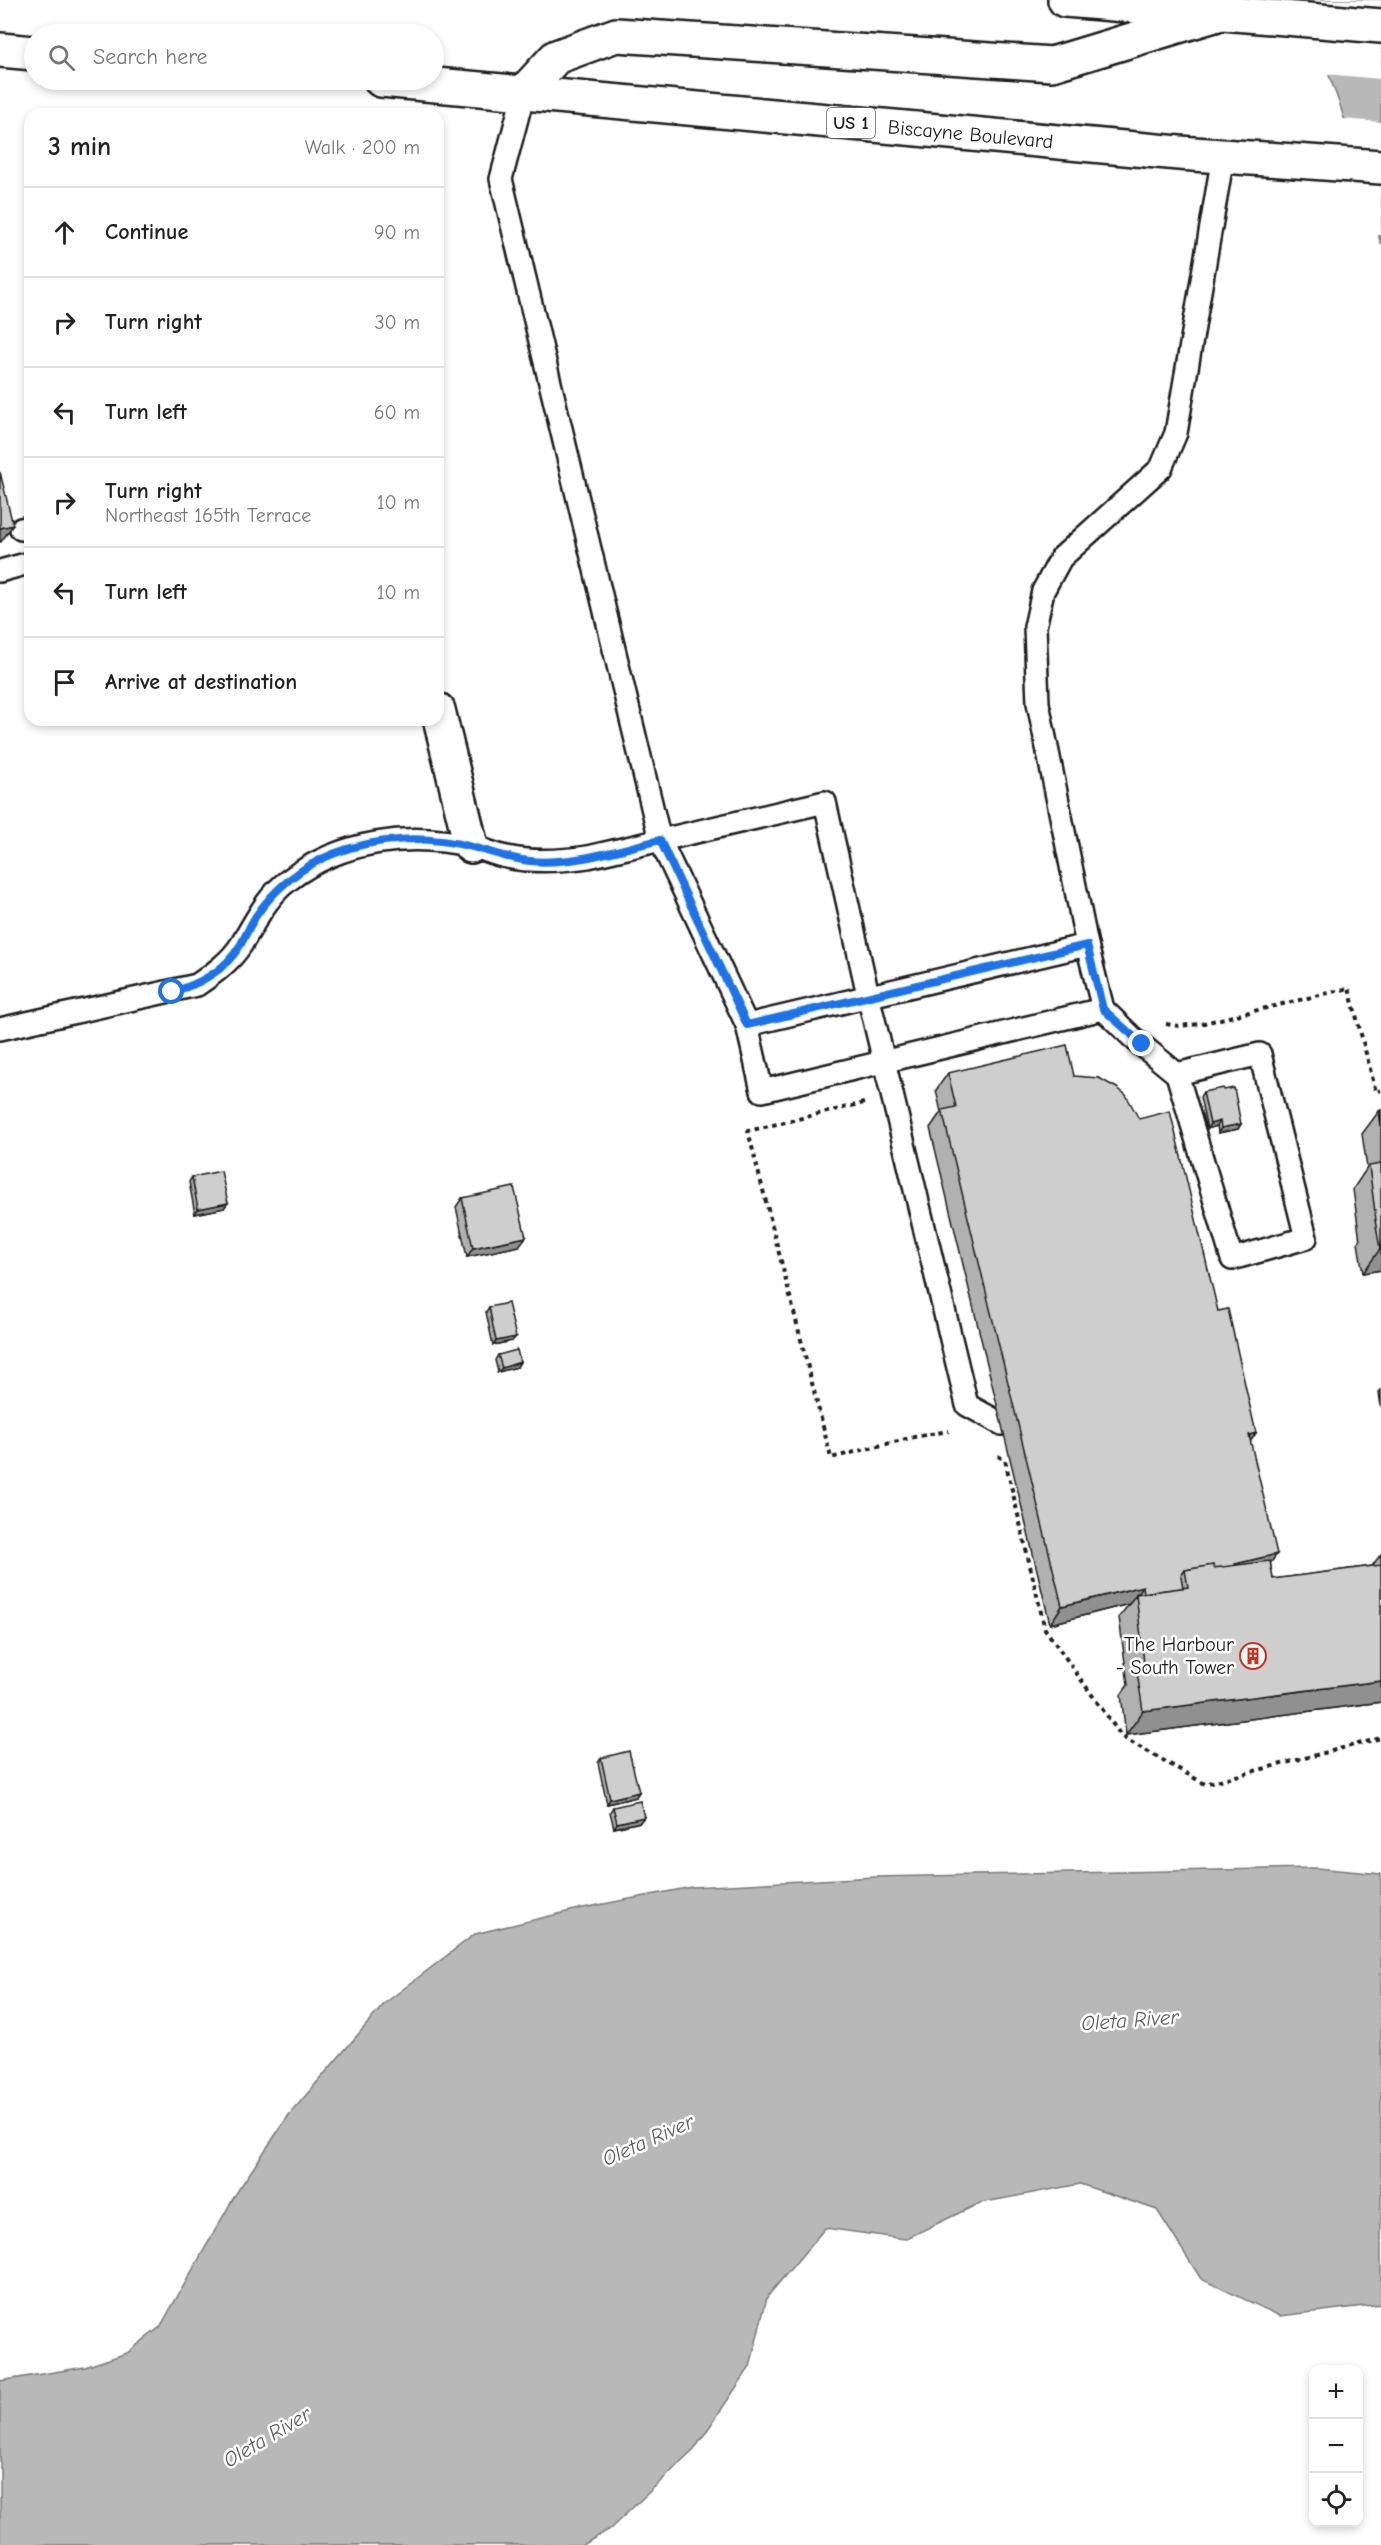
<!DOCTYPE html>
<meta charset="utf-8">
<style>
:root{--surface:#fff;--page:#f2f2f2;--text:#222;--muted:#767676;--line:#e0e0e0}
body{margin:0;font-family:"Comic Neue",sans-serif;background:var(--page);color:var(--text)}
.controls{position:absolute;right:18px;bottom:18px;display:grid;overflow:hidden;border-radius:12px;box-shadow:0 3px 9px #0003}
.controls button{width:54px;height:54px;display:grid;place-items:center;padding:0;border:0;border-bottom:2px solid var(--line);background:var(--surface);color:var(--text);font:30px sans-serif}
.stop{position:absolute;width:18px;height:18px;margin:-14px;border:4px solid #1a73e8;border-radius:50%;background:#fff}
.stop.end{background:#1a73e8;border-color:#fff;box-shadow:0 2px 6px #0008}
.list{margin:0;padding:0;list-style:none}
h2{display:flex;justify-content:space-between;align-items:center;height:78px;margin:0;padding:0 24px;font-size:26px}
h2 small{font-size:20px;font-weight:400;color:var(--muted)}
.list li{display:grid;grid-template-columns:39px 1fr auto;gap:18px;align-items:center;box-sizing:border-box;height:90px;padding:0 24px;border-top:2px solid var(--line)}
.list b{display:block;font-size:22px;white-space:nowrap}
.list p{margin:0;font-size:20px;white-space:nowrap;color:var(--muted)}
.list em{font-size:20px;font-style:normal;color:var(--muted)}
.icon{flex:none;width:33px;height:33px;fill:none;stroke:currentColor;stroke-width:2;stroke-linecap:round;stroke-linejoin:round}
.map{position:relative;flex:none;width:1381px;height:2545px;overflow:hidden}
.search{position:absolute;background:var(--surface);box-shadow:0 3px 9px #0003;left:24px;top:24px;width:420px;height:66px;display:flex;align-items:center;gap:15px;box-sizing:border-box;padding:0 21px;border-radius:33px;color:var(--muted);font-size:22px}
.panel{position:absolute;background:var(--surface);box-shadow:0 3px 9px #0003;left:24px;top:108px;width:420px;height:618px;border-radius:18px}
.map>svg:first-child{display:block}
.water{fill:#b8b8b8;stroke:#7a7a7a;stroke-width:1.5}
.pier{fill:#fff}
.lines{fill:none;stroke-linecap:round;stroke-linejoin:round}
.lane-casing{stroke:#1c1c1c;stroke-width:26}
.street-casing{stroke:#1c1c1c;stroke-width:38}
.primary-casing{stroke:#1c1c1c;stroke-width:38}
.path{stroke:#1c1c1c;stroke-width:4;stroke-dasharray:4.5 4.5;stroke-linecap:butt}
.lane{stroke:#fff;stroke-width:21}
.street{stroke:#fff;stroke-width:33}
.primary{stroke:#fff;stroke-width:33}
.wall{fill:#b1b1b1;stroke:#1c1c1c;stroke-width:1.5}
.shaded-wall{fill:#909090;stroke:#1c1c1c;stroke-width:1.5}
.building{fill:#cecece;stroke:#1c1c1c;stroke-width:1.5}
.route{stroke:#1a73e8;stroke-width:8}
.labels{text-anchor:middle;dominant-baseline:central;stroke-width:5;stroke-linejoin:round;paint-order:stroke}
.shield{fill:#fff;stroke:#606060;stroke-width:1.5}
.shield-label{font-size:18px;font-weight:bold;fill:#1c1c1c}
.street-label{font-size:20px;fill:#1c1c1c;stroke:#fff}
.poi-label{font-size:20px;fill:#1c1c1c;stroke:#fff;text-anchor:end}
.water-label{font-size:21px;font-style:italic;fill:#5a5a5a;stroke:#fff}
</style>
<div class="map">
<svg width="1381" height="2545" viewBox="0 0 1381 2545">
<rect width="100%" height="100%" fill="#fff"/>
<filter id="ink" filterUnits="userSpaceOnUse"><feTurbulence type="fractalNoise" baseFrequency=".0167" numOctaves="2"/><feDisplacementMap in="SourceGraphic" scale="12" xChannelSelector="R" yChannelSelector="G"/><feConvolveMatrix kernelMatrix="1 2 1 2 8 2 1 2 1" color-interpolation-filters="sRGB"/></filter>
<g filter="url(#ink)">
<g class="water">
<polygon points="1301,0 1381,0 1381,244 1340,105"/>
<polygon points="1316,1868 1381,1874 1381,2304 1280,2316 1201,2279 1157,2210 1080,2184 980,2203 905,2239 825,2228 767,2297 750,2367 694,2450 611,2528 583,2545 0,2545 0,2381 85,2367 127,2353 160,2327 237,2192 289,2115 385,2003 475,1934 583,1908 692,1887 876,1877"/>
</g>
<g class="pier">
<polygon points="1298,0 1381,0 1381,79 1325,74"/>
<polygon points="1341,119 1381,122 1381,235 1375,235"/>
</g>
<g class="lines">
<defs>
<g id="lane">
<polyline points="524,92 501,179 660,840 747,1025"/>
<polyline points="21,529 30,527"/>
<polyline points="0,571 29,563"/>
<polyline points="1087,945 747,1025 762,1091 1103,1009"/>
<polyline points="1103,1009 1087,945 1038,703 1035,627 1043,591 1061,558 1161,468 1176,433 1223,156"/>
<polyline points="1103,1009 1133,1038 1177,1074 1232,1259 1306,1238 1260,1054 1177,1074"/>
<path d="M0,1029L197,985C213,974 230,962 241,945C255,922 267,896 289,880C341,840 410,832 472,846C483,849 495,855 507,857C534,863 561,861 588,857L825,802L868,995L967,1405L1002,1424"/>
</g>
<polyline id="street" points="438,710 471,846"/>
<g id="primary">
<polyline points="1065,0 1381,26"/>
<polyline points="0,50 34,53"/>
<path id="s1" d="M381,80L1179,153L1381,167"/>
<polyline points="524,92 556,57 616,35 1052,64 1221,13"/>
</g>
</defs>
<use href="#lane" class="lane-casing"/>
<use href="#street" class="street-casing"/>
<use href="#primary" class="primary-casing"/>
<g class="path">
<polyline points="1166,1024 1179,1026 1200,1024 1349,988 1376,1092 1381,1090"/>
<polyline points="864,1103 748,1131 831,1458 914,1437 949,1431"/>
<polyline points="998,1456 1005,1460 1045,1629 1122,1737 1205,1784 1381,1738"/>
</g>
<use href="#lane" class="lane"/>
<use href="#street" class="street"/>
<use href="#primary" class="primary"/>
</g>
<g class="wall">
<polygon points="948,1073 1074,1076 1218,1311 1250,1442 1273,1579 1372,1566 1381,1554 1381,1702 1126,1735 1121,1695 1128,1685 1119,1617 1129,1604 1050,1624 930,1128 941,1112 936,1090"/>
<polygon points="1224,1090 1241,1124 1238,1129 1218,1133 1217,1126 1207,1129 1200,1097 1203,1092"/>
<polygon points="1381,1110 1381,1270 1363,1273 1358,1243 1360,1241 1353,1189 1367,1168 1362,1134 1379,1111"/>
<polygon points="192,1177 224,1208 195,1214 189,1182"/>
<polygon points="462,1198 519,1246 467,1257 456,1207"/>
<polygon points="489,1307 512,1341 493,1345 486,1312"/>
<polygon points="498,1355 517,1367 498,1372 495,1360"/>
<polygon points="1381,1390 1381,1407 1379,1392"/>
<polygon points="601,1758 636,1797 607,1804 598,1763"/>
<polygon points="613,1807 644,1817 640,1822 614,1828 610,1812"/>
</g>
<g class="shaded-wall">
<polygon points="13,525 1,542 0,542 0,528"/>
<polygon points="1220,1121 1217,1126 1207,1129 1210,1124"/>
<polygon points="1241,1124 1238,1129 1218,1133 1221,1128"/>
<polygon points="228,1203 224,1208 195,1214 198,1209"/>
<polygon points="526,1237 519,1246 467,1257 473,1248"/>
<polygon points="1380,1249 1381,1249 1381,1270 1363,1273"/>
<polygon points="516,1337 512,1341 493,1345 496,1341"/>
<polygon points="520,1362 517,1367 498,1372 502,1368"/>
<polygon points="1256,1433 1244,1451 1249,1435"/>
<polygon points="1277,1554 1265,1571 1198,1592 1235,1564"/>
<polygon points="1143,1586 1136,1596 1136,1594 1129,1604 1050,1624 1062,1606"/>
<polygon points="1381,1681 1381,1702 1126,1735 1143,1711"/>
<polygon points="639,1792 636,1797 607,1804 610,1799"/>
<polygon points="644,1817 640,1822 614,1828 617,1823"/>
</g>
<g class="building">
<polygon points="0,472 13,525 0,528"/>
<polygon points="1067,1045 1074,1076 1099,1078 1117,1088 1126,1095 1139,1119 1170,1111 1218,1311 1228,1309 1256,1433 1249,1435 1277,1554 1235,1564 1236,1566 1214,1568 1213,1565 1185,1570 1181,1576 1183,1588 1144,1593 1143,1586 1062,1606 942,1110 956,1107 948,1073"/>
<polygon points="1223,1088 1224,1090 1234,1088 1241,1124 1221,1128 1220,1121 1210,1124 1203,1092"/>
<polygon points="1381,1110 1381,1127 1379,1111"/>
<polygon points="1381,1164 1381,1249 1380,1249 1375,1220 1376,1220 1369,1166"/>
<polygon points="221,1171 228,1203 198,1209 192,1177"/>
<polygon points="514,1187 526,1237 473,1248 462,1198"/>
<polygon points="508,1303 516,1337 496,1341 489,1307"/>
<polygon points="517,1350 520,1362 502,1368 498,1355"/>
<polygon points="1270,1561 1273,1579 1381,1565 1381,1681 1143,1711 1137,1672 1145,1671 1136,1594 1188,1587 1185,1570 1213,1565 1214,1568"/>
<polygon points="629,1751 639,1792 610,1799 601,1758"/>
<polygon points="640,1801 644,1817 617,1823 613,1807"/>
</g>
</g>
<g class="lines" filter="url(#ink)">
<path class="route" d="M172,992C200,984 225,971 241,944C246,935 250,925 256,916C274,889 302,866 333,854C376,837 427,835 472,847C492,852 509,859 530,861C574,865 617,850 660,840L747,1025L1087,945L1103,1009L1142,1044"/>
</g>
<defs>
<symbol id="building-ring" viewBox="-11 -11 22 22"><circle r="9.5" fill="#fff" stroke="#c8321e" stroke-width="1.5"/><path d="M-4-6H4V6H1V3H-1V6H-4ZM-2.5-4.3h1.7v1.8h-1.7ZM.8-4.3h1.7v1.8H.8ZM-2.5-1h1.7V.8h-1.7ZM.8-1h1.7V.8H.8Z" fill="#c8321e"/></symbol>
</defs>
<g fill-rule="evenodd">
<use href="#building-ring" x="1238" y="1641" width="30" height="30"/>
</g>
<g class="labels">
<rect class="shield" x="827" y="108" width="48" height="30" rx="4.5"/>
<g class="shield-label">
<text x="851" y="123">US 1</text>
</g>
<g class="street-label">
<text stroke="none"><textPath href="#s1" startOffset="592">Biscayne Boulevard</textPath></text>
</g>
<g class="poi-label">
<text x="1234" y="1644">The Harbour<tspan x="1234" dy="23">- South Tower</tspan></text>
</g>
<g class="water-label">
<text transform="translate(1130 2020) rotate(-4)">Oleta River</text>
<text transform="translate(648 2140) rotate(-24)">Oleta River</text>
<text transform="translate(267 2437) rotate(-31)">Oleta River</text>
</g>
</g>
</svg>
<div class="controls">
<button>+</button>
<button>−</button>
<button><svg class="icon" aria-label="locate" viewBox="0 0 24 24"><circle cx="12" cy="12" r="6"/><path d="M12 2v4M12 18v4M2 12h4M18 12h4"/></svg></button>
</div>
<div class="stop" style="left:172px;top:992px"></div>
<div class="stop end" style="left:1142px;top:1044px"></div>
<div class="search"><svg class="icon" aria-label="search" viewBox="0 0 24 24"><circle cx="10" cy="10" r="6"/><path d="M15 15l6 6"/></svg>Search here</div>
<section class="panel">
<h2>3 min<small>Walk · 200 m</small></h2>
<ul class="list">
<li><svg class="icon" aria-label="ahead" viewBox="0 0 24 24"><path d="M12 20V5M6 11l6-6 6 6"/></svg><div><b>Continue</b></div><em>90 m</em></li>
<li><svg class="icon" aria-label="right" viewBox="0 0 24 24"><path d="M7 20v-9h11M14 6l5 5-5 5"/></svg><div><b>Turn right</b></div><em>30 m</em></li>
<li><svg class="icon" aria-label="left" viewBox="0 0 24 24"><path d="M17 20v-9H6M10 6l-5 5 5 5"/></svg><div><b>Turn left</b></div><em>60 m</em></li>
<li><svg class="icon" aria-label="right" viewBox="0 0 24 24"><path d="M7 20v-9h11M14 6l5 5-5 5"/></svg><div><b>Turn right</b><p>Northeast 165th Terrace</p></div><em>10 m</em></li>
<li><svg class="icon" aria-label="left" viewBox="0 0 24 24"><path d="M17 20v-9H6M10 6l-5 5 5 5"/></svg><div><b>Turn left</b></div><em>10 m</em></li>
<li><svg class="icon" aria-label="arrive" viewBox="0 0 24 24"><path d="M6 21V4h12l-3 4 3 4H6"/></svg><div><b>Arrive at destination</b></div></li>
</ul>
</section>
</div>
